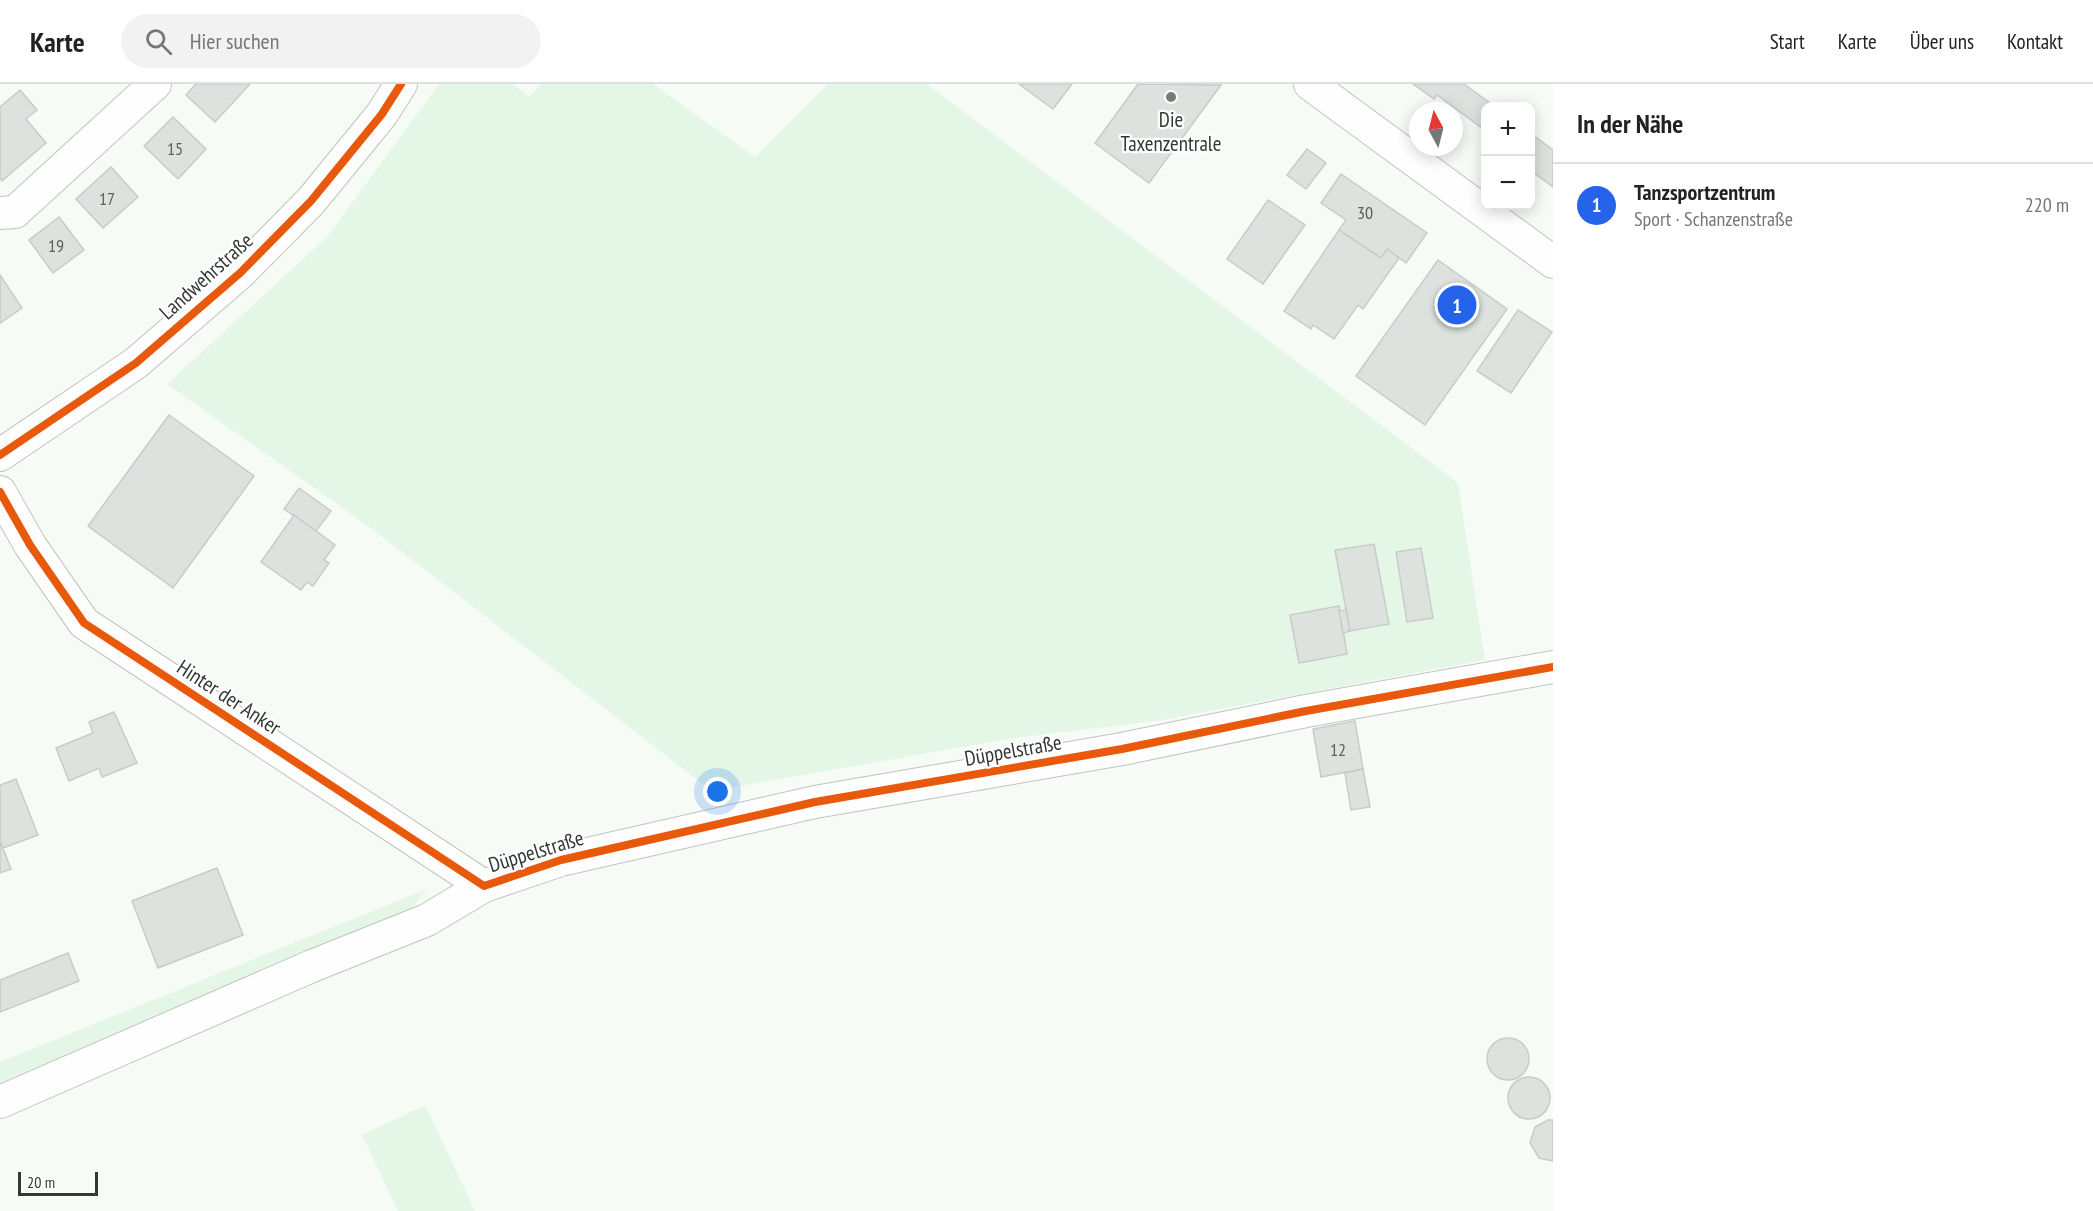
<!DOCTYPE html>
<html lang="de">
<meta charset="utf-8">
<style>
:root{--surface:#fff;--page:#f2f2f2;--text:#222;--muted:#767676;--line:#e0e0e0;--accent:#2563eb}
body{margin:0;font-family:"PT Sans Narrow",sans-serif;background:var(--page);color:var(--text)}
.controls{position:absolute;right:18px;top:18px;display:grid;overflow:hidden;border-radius:12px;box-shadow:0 3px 15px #0003}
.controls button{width:54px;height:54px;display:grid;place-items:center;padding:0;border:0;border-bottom:2px solid var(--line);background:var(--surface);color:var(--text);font:30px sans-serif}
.compass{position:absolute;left:1409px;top:18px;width:54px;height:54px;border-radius:50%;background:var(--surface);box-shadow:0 3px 15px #0003;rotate:353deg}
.scale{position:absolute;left:18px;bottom:15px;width:80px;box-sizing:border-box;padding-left:6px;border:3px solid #323833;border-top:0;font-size:16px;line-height:21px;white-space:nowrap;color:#323833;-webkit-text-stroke:4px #fff;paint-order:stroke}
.you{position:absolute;left:718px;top:708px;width:21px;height:21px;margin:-15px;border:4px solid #fff;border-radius:50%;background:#1a73e8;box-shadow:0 0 0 9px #1a73e833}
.badge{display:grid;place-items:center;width:39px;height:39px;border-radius:50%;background:var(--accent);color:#fff;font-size:20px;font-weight:700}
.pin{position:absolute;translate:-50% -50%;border:3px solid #fff;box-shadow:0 2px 6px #0006}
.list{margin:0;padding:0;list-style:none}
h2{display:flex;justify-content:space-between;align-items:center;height:78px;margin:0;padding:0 24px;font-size:26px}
h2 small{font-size:20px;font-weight:400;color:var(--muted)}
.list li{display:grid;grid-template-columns:39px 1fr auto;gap:18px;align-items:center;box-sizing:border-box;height:84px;padding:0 24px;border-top:2px solid var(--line)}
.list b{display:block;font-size:22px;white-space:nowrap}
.list p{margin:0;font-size:20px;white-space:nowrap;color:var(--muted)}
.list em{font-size:20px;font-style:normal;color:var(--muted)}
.icon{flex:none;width:33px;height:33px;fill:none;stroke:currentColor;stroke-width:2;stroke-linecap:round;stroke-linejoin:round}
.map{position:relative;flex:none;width:1553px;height:1127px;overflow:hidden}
header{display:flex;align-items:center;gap:36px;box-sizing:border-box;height:84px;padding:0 30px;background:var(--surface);border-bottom:2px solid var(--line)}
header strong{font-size:28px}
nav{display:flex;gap:33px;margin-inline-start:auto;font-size:21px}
.search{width:420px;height:54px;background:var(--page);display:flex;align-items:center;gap:15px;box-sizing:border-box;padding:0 21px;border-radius:33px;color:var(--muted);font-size:22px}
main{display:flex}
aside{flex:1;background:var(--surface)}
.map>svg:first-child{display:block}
.green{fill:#e4f7e7}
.building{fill:#dee2de;stroke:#c8ccc8;stroke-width:1.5}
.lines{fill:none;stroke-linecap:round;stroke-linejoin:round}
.minor-casing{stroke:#c0c4c0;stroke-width:34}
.minor{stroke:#fefefe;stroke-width:32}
.cycleway-casing{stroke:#fff;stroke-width:11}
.cycleway{stroke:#e8590c;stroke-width:8}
.poi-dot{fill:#777c77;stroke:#fff;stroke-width:2}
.labels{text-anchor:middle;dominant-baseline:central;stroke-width:4.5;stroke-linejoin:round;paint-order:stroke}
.number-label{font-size:18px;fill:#5d625e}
.poi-label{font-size:21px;fill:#323833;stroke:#fff}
.street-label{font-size:21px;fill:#323833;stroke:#fff}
</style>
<header>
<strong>Karte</strong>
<div class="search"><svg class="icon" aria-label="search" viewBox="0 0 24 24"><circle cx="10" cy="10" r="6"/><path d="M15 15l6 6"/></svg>Hier suchen</div>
<nav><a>Start</a><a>Karte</a><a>Über uns</a><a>Kontakt</a></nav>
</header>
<main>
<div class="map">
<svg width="1553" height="1127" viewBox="0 0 1553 1127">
<rect width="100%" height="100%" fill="#f6fbf6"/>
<g class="green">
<polygon points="439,0 513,0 529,13 541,0 653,0 755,73 828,0 927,0 1458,399 1485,576 1156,637 1014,654 712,707 372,445 167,300 327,153"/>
<polygon points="427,805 403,836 0,1001 0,978"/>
<polygon points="425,1021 475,1127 398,1127 362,1051"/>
</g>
<g class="building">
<polygon points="196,0 250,0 215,38 186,11"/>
<polygon points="1019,0 1072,0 1053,25"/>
<polygon points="1138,0 1221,1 1149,99 1095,59"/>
<polygon points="1413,0 1464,0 1494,22 1486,22 1486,47 1437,11 1434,15"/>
<polygon points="20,6 37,26 26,35 46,59 2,97 0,94 0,23"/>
<polygon points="173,33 206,65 178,95 144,62"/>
<polygon points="1530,49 1553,66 1553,103 1533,88 1535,84 1530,80"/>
<polygon points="1307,65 1326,79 1306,105 1287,91"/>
<polygon points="111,83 138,113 103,144 76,115"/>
<polygon points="1341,90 1427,149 1406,179 1387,165 1381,174 1339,146 1346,136 1321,119"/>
<polygon points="1268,116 1305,141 1263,200 1227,175"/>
<polygon points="59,133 84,166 53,189 29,156"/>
<polygon points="1339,146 1381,174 1387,165 1399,174 1363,225 1358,221 1334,255 1313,241 1311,245 1284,227"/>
<polygon points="1438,176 1507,225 1425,341 1356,292"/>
<polygon points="0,191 22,224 0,239"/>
<polygon points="1518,226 1552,248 1511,309 1477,287"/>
<polygon points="169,331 254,392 173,504 88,442"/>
<polygon points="299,404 331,427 316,447 284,425"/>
<polygon points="294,431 335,461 324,476 329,479 313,502 307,498 301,506 261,478"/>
<polygon points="1374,460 1389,540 1350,547 1335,466"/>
<polygon points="1421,464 1433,534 1407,538 1396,468"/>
<polygon points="1339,522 1347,570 1299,579 1290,531"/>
<polygon points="1346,526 1350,547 1343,549 1339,527"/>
<polygon points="114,628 137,679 102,693 99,684 69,697 56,664 93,649 89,638"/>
<polygon points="1355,637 1363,685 1321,693 1313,645"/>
<polygon points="1363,685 1370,723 1351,726 1345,689"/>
<polygon points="16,695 38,751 3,764 0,757 0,701"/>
<polygon points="0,757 11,785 0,789"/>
<polygon points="217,784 243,851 158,884 132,817"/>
<polygon points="68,869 79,897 0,928 0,896"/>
<circle cx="1508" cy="975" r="21"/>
<circle cx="1529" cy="1014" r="21"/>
<polygon points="1548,1036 1553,1036 1553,1077 1539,1074 1530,1059 1535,1043"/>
</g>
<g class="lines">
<defs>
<g id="minor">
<polyline points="1310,0 1553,178"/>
<polyline points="0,129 15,128 155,0"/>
<polyline points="0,371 136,279 240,189 311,117 382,30 401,0"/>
<polyline points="0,408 30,461 84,539 484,802"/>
<polyline points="0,1018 312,882 427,836 484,802 561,776 815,718 1122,665 1306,627 1553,583"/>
</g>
</defs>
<use href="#minor" class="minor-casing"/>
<use href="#minor" class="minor"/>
<defs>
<g id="cycleway">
<polyline points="0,371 136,279 240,189 311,117 382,30 401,0"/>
<polyline points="0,408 30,461 84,539 484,802 561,776 815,718 1122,665 1306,627 1553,583"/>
</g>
</defs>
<use href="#cycleway" class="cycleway-casing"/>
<use href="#cycleway" class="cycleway"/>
</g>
<circle class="poi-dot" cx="1171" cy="13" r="6"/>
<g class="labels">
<g class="number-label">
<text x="175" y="64">15</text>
<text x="107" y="114">17</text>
<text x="1365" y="128">30</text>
<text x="56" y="161">19</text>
<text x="1338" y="665">12</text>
</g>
<g class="poi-label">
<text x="1171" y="35">Die<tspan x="1171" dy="24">Taxenzentrale</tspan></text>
</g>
<g class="street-label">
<text transform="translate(206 192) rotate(-42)">Landwehrstraße</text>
<text transform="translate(229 613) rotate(33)">Hinter der Anker</text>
<text transform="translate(1013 666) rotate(-10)">Düppelstraße</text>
<text transform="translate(536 767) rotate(-17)">Düppelstraße</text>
</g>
</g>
</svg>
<div class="controls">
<button>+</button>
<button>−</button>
</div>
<svg class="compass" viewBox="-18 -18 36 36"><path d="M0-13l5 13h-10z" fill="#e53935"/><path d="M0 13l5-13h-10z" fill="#767676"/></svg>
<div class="scale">20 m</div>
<div class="you"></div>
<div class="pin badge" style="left:1457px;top:221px">1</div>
</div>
<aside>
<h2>In der Nähe<small></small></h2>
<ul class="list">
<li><span class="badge">1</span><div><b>Tanzsportzentrum</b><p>Sport · Schanzenstraße</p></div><em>220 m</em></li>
</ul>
</aside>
</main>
